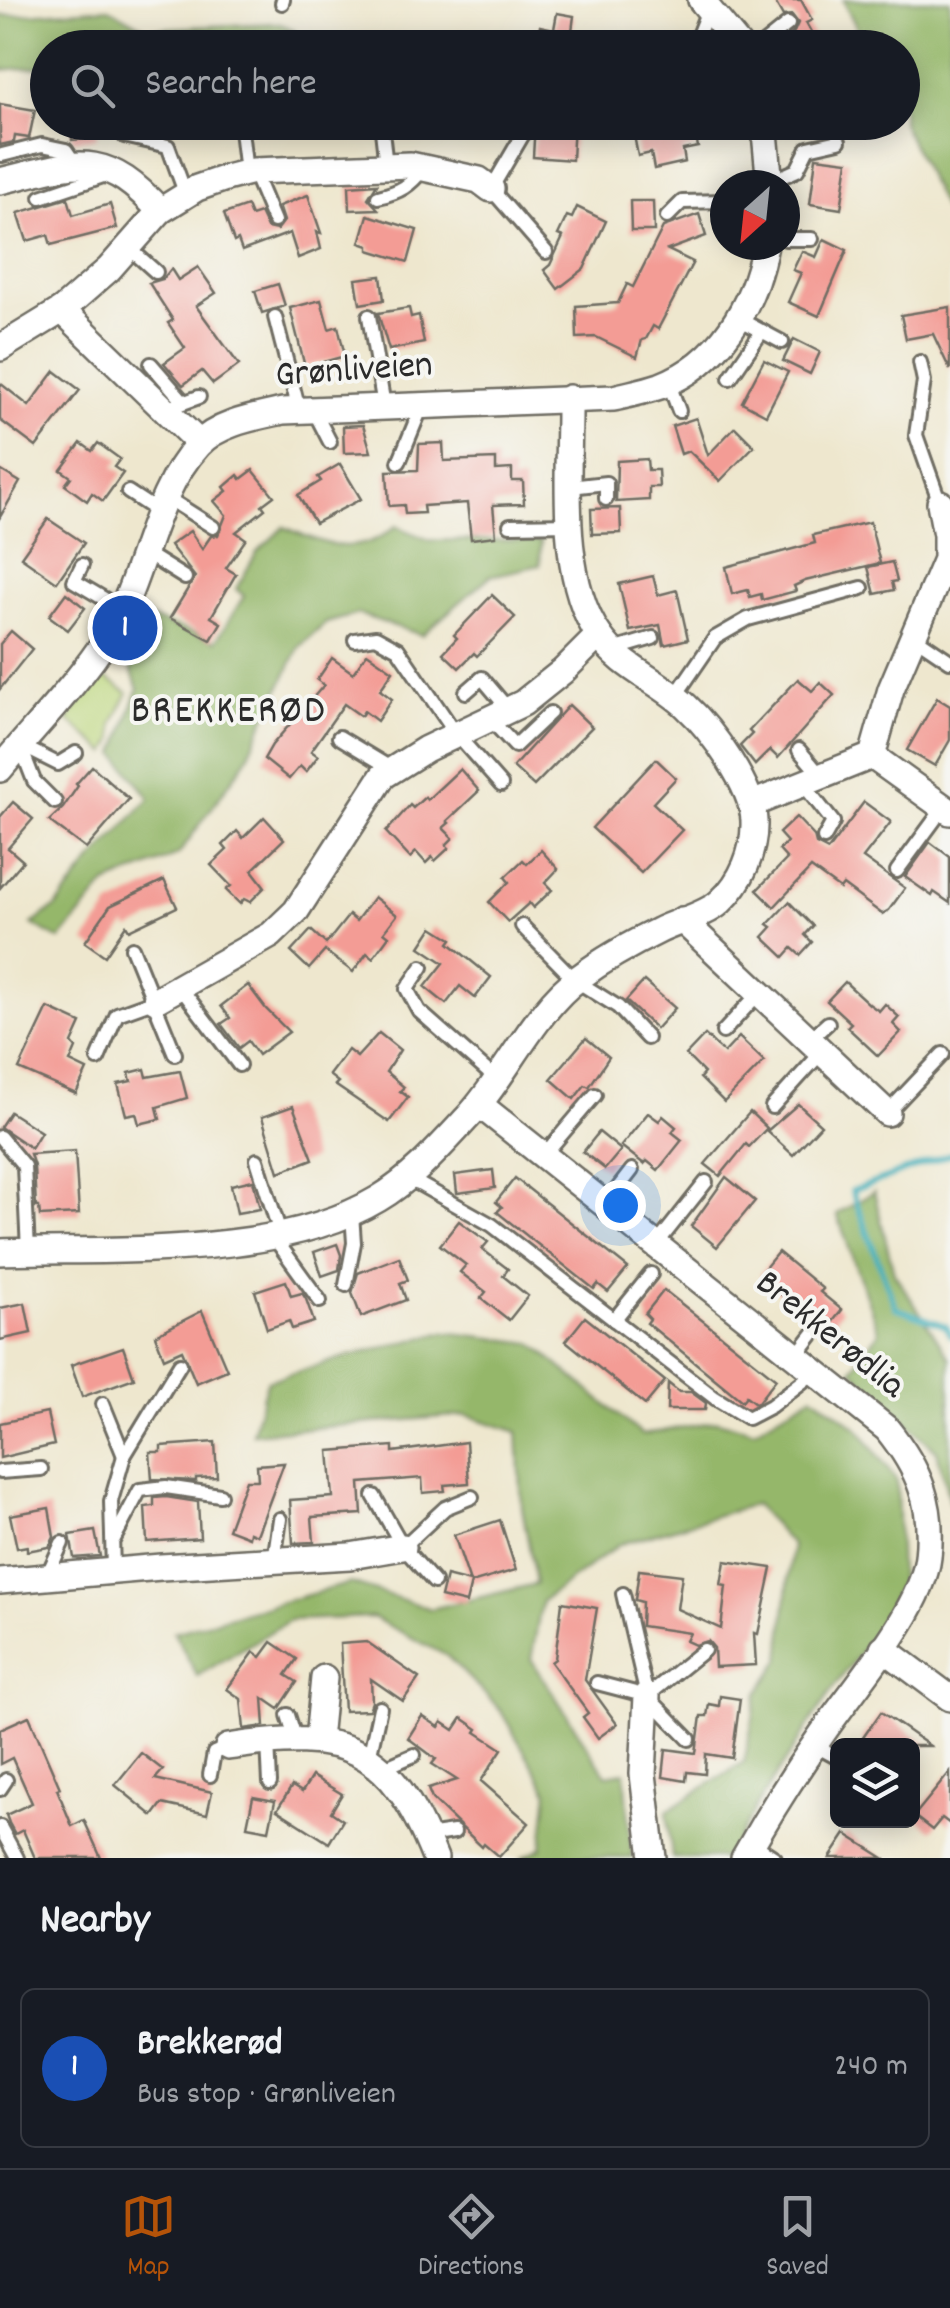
<!DOCTYPE html>
<meta charset="utf-8">
<style>
:root{--surface:#171b24;--page:#20242c;--text:#f1f3f6;--muted:#9ea1a6;--line:#363941;--accent:#b45309}
body{margin:0;font-family:Dekko,sans-serif;background:var(--page);color:var(--text)}
.controls{position:absolute;right:30px;bottom:30px;display:grid;overflow:hidden;border-radius:15px;box-shadow:0 5px 25px #0003}
.controls button{width:90px;height:90px;display:grid;place-items:center;padding:0;border:0;border-bottom:2px solid var(--line);background:var(--surface);color:var(--text);font:50px sans-serif}
.compass{position:absolute;left:710px;top:170px;width:90px;height:90px;border-radius:50%;background:var(--surface);box-shadow:0 5px 25px #0003;rotate:207deg}
.you{position:absolute;left:620px;top:1205px;width:35px;height:35px;margin:-25px;border:8px solid #fff;border-radius:50%;background:#1a73e8;box-shadow:0 0 0 15px #1a73e833}
.badge{display:grid;place-items:center;width:65px;height:65px;border-radius:50%;background:var(--accent);color:#fff;font-size:32px;font-weight:700}
.pin{position:absolute;translate:-50% -50%;border:5px solid #fff;box-shadow:0 2px 10px #0006}
.list{margin:0;padding:0;list-style:none}
h2{display:flex;justify-content:space-between;align-items:center;height:130px;margin:0;padding:0 40px;font-size:42px}
h2 small{font-size:32px;font-weight:400;color:var(--muted)}
.list li{display:grid;grid-template-columns:65px 1fr auto;gap:30px;align-items:center;box-sizing:border-box;height:160px;margin:0 20px 20px;padding:0 20px;border:2px solid var(--line);border-radius:15px}
.list b{display:block;font-size:38px;white-space:nowrap}
.list p{margin:0;font-size:32px;white-space:nowrap;color:var(--muted)}
.list em{font-size:32px;font-style:normal;color:var(--muted)}
.icon{flex:none;width:55px;height:55px;fill:none;stroke:currentColor;stroke-width:2;stroke-linecap:round;stroke-linejoin:round}
.map{position:relative;flex:none;width:950px;height:1858px;overflow:hidden}
.search{position:absolute;background:var(--surface);box-shadow:0 5px 25px #0003;left:30px;right:30px;top:30px;height:110px;display:flex;align-items:center;gap:25px;box-sizing:border-box;padding:0 35px;border-radius:55px;color:var(--muted);font-size:38px}
.sheet{height:310px;background:var(--surface)}
nav{display:flex;justify-content:space-around;align-items:center;box-sizing:border-box;height:140px;border-top:2px solid var(--line);background:var(--surface);font-size:28px;color:var(--muted)}
nav a{display:grid;justify-items:center;gap:5px}
nav .on{color:var(--accent)}
.map>svg:first-child{display:block}
.green{fill:#bcd67b;stroke:#748053;stroke-width:2.5}
.forest{fill:#95b76b;stroke:#60714b;stroke-width:2.5}
.lines{fill:none;stroke-linecap:round;stroke-linejoin:round}
.stream{stroke:#3dadb7;stroke-width:6}
.building{fill:#f39c95}
.service-casing{stroke:#6f6d64;stroke-width:18}
.minor-casing{stroke:#6f6d64;stroke-width:30}
.service{stroke:#fff;stroke-width:12}
.minor{stroke:#fff;stroke-width:25}
.labels{text-anchor:middle;dominant-baseline:central;stroke-width:8;stroke-linejoin:round;paint-order:stroke}
.street-label{font-size:38px;fill:#2b2b2b;stroke:#f6f6f2}
.neighbourhood-label{font-size:40px;letter-spacing:2.5px;fill:#2b2b2b;stroke:#f6f6f2}
</style>
<div class="map">
<svg width="950" height="1858" viewBox="0 0 950 1858">
<rect width="100%" height="100%" fill="#f6f6f2"/>
<filter id="ink" filterUnits="userSpaceOnUse"><feTurbulence type="fractalNoise" baseFrequency=".01" numOctaves="2"/><feDisplacementMap in="SourceGraphic" scale="20" xChannelSelector="R" yChannelSelector="G"/><feConvolveMatrix kernelMatrix="1 2 1 2 8 2 1 2 1" color-interpolation-filters="sRGB"/></filter>
<filter id="wash" filterUnits="userSpaceOnUse"><feTurbulence type="fractalNoise" baseFrequency=".0048" numOctaves="4" result="noise"/><feDisplacementMap in="SourceGraphic" scale="40" xChannelSelector="R" yChannelSelector="G"/><feGaussianBlur stdDeviation="2.25" result="paint"/><feColorMatrix in="noise" values="0 0 0 0 0 0 0 0 0 0 0 0 0 0 0 0 0 1.4 0 .05"/><feComposite in="paint" operator="in"/></filter>
<g filter="url(#wash)">
<rect width="100%" height="100%" fill="#eee7ce"/>
<polygon class="green" points="100,674 128,693 113,724 114,740 107,753 68,720"/>
<g class="forest">
<polygon points="843,0 950,0 950,223 902,123 902,48 866,47"/>
<polygon points="109,8 147,29 280,23 295,31 288,45 282,47 48,48 47,66 0,70 0,16"/>
<path d="M396,526L429,540L541,541L540,565L490,576L422,635L358,614L326,623L299,647L246,760L178,855L106,884L60,940L32,924L55,908L92,861L150,798L116,754L138,689L130,666L114,656L135,613L216,641L244,596L236,589L257,552L284,527C326,545 357,559 396,526Z"/>
<polygon points="874,1192 894,1273 950,1358 950,1504 937,1451 852,1370 879,1332 837,1214"/>
<polygon points="445,1332 532,1343 642,1435 717,1421 754,1430 813,1395 859,1429 897,1481 900,1582 881,1625 831,1691 757,1805 728,1858 672,1858 667,1811 744,1762 758,1694 780,1660 792,1546 755,1504 620,1544 542,1601 531,1659 606,1775 625,1772 632,1858 521,1858 542,1848 548,1791 499,1708 447,1656 372,1617 290,1620 197,1676 174,1632 351,1583 431,1609 536,1584 522,1508 518,1432 466,1415 252,1433 267,1381 346,1357"/>
</g>
<g class="lines">
<polyline class="stream" points="950,1154 852,1191 896,1308 946,1326 950,1335"/>
</g>
<g id="blocks">
<g class="building">
<polygon points="774,0 801,0 812,20 806,23 820,48 775,48 794,32 798,23 792,15 783,16"/>
<polygon points="557,13 574,16 572,31 612,38 611,48 536,48 540,26 554,29"/>
<polygon points="0,104 35,110 29,138 15,136 14,142 0,145"/>
<polygon points="71,122 96,122 97,138 72,140"/>
<polygon points="535,122 574,122 572,160 533,157"/>
<polygon points="645,122 693,122 698,147 683,150 685,162 654,169 651,153 638,156 633,130 646,128"/>
<polygon points="816,157 848,161 841,209 810,204"/>
<polygon points="377,184 368,198 378,209 350,210 349,186"/>
<polygon points="308,195 321,233 317,232 321,249 298,258 290,233 242,251 238,240 234,242 224,214 247,206 251,216 260,213 267,228 277,230 284,221 279,206"/>
<polygon points="68,198 73,215 110,204 117,228 51,245 48,235 27,241 18,213"/>
<polygon points="630,201 653,201 654,231 631,231"/>
<polygon points="577,207 606,221 584,269 558,289 544,270 550,265 563,237 558,235 567,216 572,218"/>
<polygon points="699,214 706,236 668,250 693,262 658,329 653,326 646,339 642,340 637,357 596,337 577,338 576,306 618,303 627,284 633,287 663,227"/>
<polygon points="368,215 417,230 408,262 369,250 369,246 360,243"/>
<polygon points="824,239 847,250 819,316 788,302 801,273 793,270 802,251 816,257"/>
<polygon points="198,267 216,293 196,306 239,365 213,384 202,371 183,385 164,363 185,348 168,323 173,320 149,283 163,279 171,269 178,280"/>
<polygon points="381,276 384,300 360,304 356,279"/>
<polygon points="278,284 285,306 262,313 255,291"/>
<polygon points="321,300 329,329 338,326 345,356 305,367 290,308"/>
<polygon points="950,307 950,370 933,334 906,339 901,315"/>
<polygon points="409,308 411,317 419,315 424,343 389,350 378,313"/>
<polygon points="794,339 820,352 810,374 783,361"/>
<polygon points="764,360 788,372 766,415 742,402"/>
<polygon points="55,371 80,390 36,447 0,420 0,383 29,406"/>
<polygon points="696,418 708,455 735,427 754,446 720,481 689,451 681,454 672,426"/>
<polygon points="363,425 371,452 344,453 343,426"/>
<polygon points="81,443 92,451 98,443 120,459 114,467 123,473 103,501 92,493 87,501 65,485 71,477 61,470"/>
<polygon points="443,443 444,461 496,459 496,470 512,469 512,481 523,481 524,504 493,505 496,536 471,539 467,503 423,506 424,513 405,514 404,505 389,506 387,471 418,470 419,444"/>
<polygon points="647,459 648,470 658,470 659,487 649,487 649,500 616,502 617,461"/>
<polygon points="340,464 361,499 315,523 298,495 321,481 318,477"/>
<polygon points="0,470 20,482 0,517"/>
<polygon points="253,470 274,496 262,505 265,509 236,532 246,539 226,568 236,574 211,617 221,623 211,640 170,618 195,577 170,545 190,531 202,549 211,536 218,535 226,515 214,501 227,491 224,487 238,475 241,479"/>
<polygon points="620,508 621,533 592,534 591,509"/>
<polygon points="48,519 84,543 57,582 21,557"/>
<polygon points="870,522 880,563 805,581 794,586 796,591 762,600 761,594 750,597 748,590 732,594 726,567 815,543 813,535"/>
<polygon points="892,562 897,581 892,582 894,590 875,594 868,567"/>
<polygon points="653,576 658,595 677,590 688,639 664,645 660,625 630,631 619,584"/>
<polygon points="66,593 85,608 68,630 49,616"/>
<polygon points="492,595 515,617 477,656 474,653 459,668 443,653 457,638 454,635"/>
<polygon points="11,631 32,649 0,689 0,644"/>
<polygon points="367,653 393,671 380,690 392,699 377,721 364,711 361,716 344,704 311,751 318,756 306,772 300,766 289,779 264,759 272,745 324,685 317,680 332,658 353,673"/>
<polygon points="798,679 812,691 820,682 834,695 778,758 770,750 755,765 740,746 752,734 749,731"/>
<polygon points="937,698 950,706 950,740 935,766 907,750"/>
<polygon points="569,705 592,727 534,786 513,767"/>
<polygon points="656,759 676,778 653,803 682,830 641,873 592,828"/>
<polygon points="92,766 129,799 86,849 49,821 63,808 78,786 76,784"/>
<polygon points="460,769 479,791 447,821 449,823 443,828 453,838 446,845 449,848 435,861 432,857 426,863 416,852 410,858 386,832 410,805 413,808 425,797 427,800"/>
<polygon points="13,802 33,819 8,848 23,861 0,888 0,817"/>
<polygon points="864,802 891,822 863,858 905,888 889,910 882,914 843,885 840,889 811,868 774,907 757,890 787,859 779,850 787,842 779,833 796,817 814,836 816,844 828,850"/>
<polygon points="264,817 284,839 252,870 265,887 250,902 244,899 240,904 226,890 231,886 211,865 227,850 223,845 237,831 243,838"/>
<polygon points="930,842 950,857 950,903 934,892 932,896 905,877"/>
<polygon points="541,850 558,869 545,883 552,890 533,908 529,903 508,922 489,902 509,882 505,877 523,860 527,864"/>
<polygon points="164,880 177,907 129,930 126,925 105,956 85,942 110,906"/>
<polygon points="374,897 397,915 384,932 389,936 373,958 367,953 353,972 325,951 309,969 291,952 311,930 326,944 349,915 356,921"/>
<polygon points="789,902 813,926 805,935 812,942 800,955 792,948 784,957 763,937 772,927 768,924"/>
<polygon points="433,927 452,939 449,943 491,977 475,998 460,986 446,1004 425,987 444,963 420,947"/>
<polygon points="644,981 675,1008 656,1029 626,1001"/>
<polygon points="845,982 869,1004 879,1011 885,1004 899,1017 893,1024 901,1032 878,1056 847,1027 851,1023 827,1001"/>
<polygon points="248,985 266,1009 289,1032 258,1055 248,1041 239,1048 221,1024 230,1018 221,1006"/>
<polygon points="48,1008 81,1023 72,1043 76,1048 70,1062 87,1070 76,1094 19,1069"/>
<polygon points="379,1033 400,1050 386,1072 404,1087 400,1091 408,1097 389,1122 335,1085 338,1082 329,1075 348,1050 357,1057"/>
<polygon points="705,1035 724,1053 739,1037 764,1061 724,1102 700,1078 704,1073 686,1055"/>
<polygon points="586,1038 609,1057 589,1087 585,1085 574,1099 551,1079"/>
<polygon points="145,1069 147,1077 180,1071 187,1098 157,1107 160,1119 139,1124 136,1113 126,1115 118,1084 131,1081 129,1073"/>
<polygon points="798,1104 821,1125 793,1155 767,1131"/>
<polygon points="293,1106 313,1159 279,1172 262,1117"/>
<polygon points="10,1112 41,1132 31,1148 0,1127"/>
<polygon points="750,1112 767,1128 749,1147 746,1144 720,1176 705,1164"/>
<polygon points="648,1113 659,1121 663,1116 676,1127 672,1132 682,1140 658,1170 647,1161 644,1164 621,1146"/>
<polygon points="599,1132 621,1150 605,1169 583,1152"/>
<polygon points="75,1151 79,1214 40,1216 39,1207 36,1207 34,1166 30,1154"/>
<polygon points="493,1170 495,1188 457,1193 455,1175"/>
<polygon points="726,1177 755,1201 717,1247 691,1226"/>
<polygon points="515,1178 628,1268 608,1292 598,1284 594,1289 497,1212 502,1207 496,1202"/>
<polygon points="253,1180 260,1209 237,1213 231,1185"/>
<polygon points="459,1221 488,1242 482,1249 508,1269 503,1276 528,1296 509,1320 481,1298 486,1292 460,1272 466,1265 440,1245"/>
<polygon points="337,1244 341,1255 339,1270 322,1276 314,1252"/>
<polygon points="778,1252 823,1289 820,1292 842,1310 830,1325 825,1317 812,1319 803,1313 759,1275"/>
<polygon points="399,1257 408,1280 400,1283 406,1300 361,1317 352,1293 358,1273"/>
<polygon points="286,1281 291,1296 302,1293 306,1299 314,1322 292,1329 289,1321 267,1329 255,1291"/>
<polygon points="664,1290 776,1379 758,1402 755,1403 746,1396 742,1401 647,1323 650,1319 645,1314"/>
<polygon points="25,1303 31,1333 0,1340 0,1308"/>
<polygon points="202,1311 227,1370 196,1383 182,1350 164,1358 155,1335"/>
<polygon points="585,1317 665,1381 645,1405 566,1341"/>
<polygon points="123,1347 134,1378 82,1397 71,1365"/>
<polygon points="668,1383 679,1392 691,1392 706,1403 705,1410 667,1410"/>
<polygon points="47,1413 54,1445 0,1458 0,1423"/>
<polygon points="215,1442 217,1477 196,1478 196,1481 152,1479 150,1452 161,1452 161,1446"/>
<polygon points="466,1442 469,1483 444,1485 445,1491 423,1493 422,1478 360,1483 362,1514 312,1517 314,1542 293,1543 290,1500 333,1497 329,1451 393,1446 393,1452"/>
<polygon points="284,1463 257,1535 250,1532 249,1537 228,1529 246,1480 258,1480 257,1465"/>
<polygon points="166,1497 198,1502 200,1538 147,1542 145,1507 154,1506 154,1498"/>
<polygon points="49,1508 54,1537 49,1547 27,1551 27,1546 17,1548 10,1515"/>
<polygon points="500,1520 516,1570 471,1583 466,1603 441,1597 446,1576 470,1582 454,1535"/>
<polygon points="95,1531 100,1556 74,1558 70,1535"/>
<polygon points="725,1561 772,1568 758,1634 754,1633 756,1665 715,1667 714,1648 708,1641 695,1645 686,1641 690,1633 641,1626 642,1602 635,1600 639,1570 682,1575 677,1609 721,1629 726,1586 721,1585"/>
<polygon points="562,1602 597,1608 585,1680 617,1724 598,1738 583,1717 588,1713 551,1662 555,1659"/>
<polygon points="272,1642 297,1659 286,1675 297,1682 279,1709 263,1698 265,1726 244,1729 241,1699 227,1689 254,1652 261,1657"/>
<polygon points="367,1642 419,1678 403,1701 371,1679 372,1702 369,1710 344,1711 340,1644"/>
<polygon points="720,1696 740,1699 732,1758 706,1754 705,1774 687,1772 686,1781 663,1777 666,1749 696,1753 701,1716 707,1716 709,1704 719,1706"/>
<polygon points="881,1712 930,1746 872,1746 862,1739"/>
<polygon points="29,1716 60,1788 57,1789 72,1826 84,1820 101,1858 35,1858 23,1830 15,1834 9,1823 6,1815 32,1803 12,1758 0,1764 0,1729"/>
<polygon points="422,1716 439,1727 442,1722 454,1730 462,1718 478,1729 476,1732 502,1749 481,1781 529,1823 499,1857 484,1844 482,1847 432,1799 428,1789 457,1780 432,1764 436,1759 408,1738"/>
<polygon points="141,1753 163,1770 155,1779 212,1792 207,1814 162,1804 153,1816 115,1785"/>
<polygon points="950,1772 950,1824 942,1818 932,1830 914,1816"/>
<polygon points="312,1776 342,1794 331,1812 343,1820 329,1843 277,1810 292,1786 302,1792"/>
<polygon points="253,1797 275,1801 269,1830 247,1826"/>
<polygon points="846,1834 884,1858 830,1858"/>
</g>
</g>
</g>
<g filter="url(#ink)">
<use href="#blocks" fill-opacity="0" stroke="#6f6d64" stroke-width="2.5"/>
<g class="lines">
<defs>
<g id="service">
<polyline points="282,3 283,0"/>
<polyline points="693,48 708,10"/>
<polyline points="758,48 788,24"/>
<polyline points="240,122 246,172"/>
<polyline points="381,122 386,166"/>
<polyline points="711,129 737,122"/>
<polyline points="525,131 491,189 546,252"/>
<polyline points="124,136 168,146 186,195"/>
<polyline points="2,155 42,145 66,150 74,162"/>
<polyline points="253,171 274,221"/>
<polyline points="770,182 797,170 808,148 839,141"/>
<polyline points="41,197 106,175"/>
<path d="M378,197C400,192 410,186 424,168"/>
<polyline points="667,217 682,202 725,201"/>
<polyline points="785,239 812,239"/>
<polyline points="128,247 156,272"/>
<polyline points="369,316 384,406"/>
<polyline points="275,317 299,410"/>
<polyline points="739,319 782,342"/>
<polyline points="920,362 924,381 916,435 940,503 943,502"/>
<polyline points="151,364 184,402"/>
<polyline points="730,378 762,331"/>
<polyline points="668,381 679,411"/>
<polyline points="177,405 199,397"/>
<polyline points="313,409 330,442"/>
<polyline points="399,462 422,406"/>
<polyline points="570,487 606,483 606,499"/>
<polyline points="128,492 160,513"/>
<polyline points="166,497 213,527"/>
<polyline points="510,525 571,524"/>
<polyline points="145,553 185,578"/>
<polyline points="82,565 74,581 123,610"/>
<polyline points="913,636 950,661"/>
<polyline points="355,640 376,637 398,649 456,734 501,785"/>
<polyline points="613,650 653,638"/>
<polyline points="466,692 482,678 509,710"/>
<polyline points="674,698 715,638 748,619 862,588"/>
<polyline points="489,718 515,746 550,713"/>
<polyline points="339,737 392,769"/>
<polyline points="799,750 821,776"/>
<polyline points="803,784 833,822 824,838"/>
<polyline points="55,802 34,781 20,745 58,764 76,753"/>
<polyline points="897,871 944,807"/>
<polyline points="522,926 575,980 618,1007 647,1038"/>
<polyline points="132,948 175,1054"/>
<polyline points="422,967 407,989 419,1011 496,1079"/>
<polyline points="180,987 239,1065"/>
<polyline points="723,1032 759,993"/>
<polyline points="809,1040 828,1023"/>
<polyline points="98,1059 117,1014 156,1000"/>
<polyline points="772,1107 822,1052"/>
<polyline points="887,1113 943,1054"/>
<polyline points="0,1137 24,1166 28,1251"/>
<polyline points="544,1155 595,1095"/>
<polyline points="257,1160 280,1233"/>
<polyline points="406,1180 419,1184 492,1225 715,1398 748,1418 771,1406 815,1372"/>
<polyline points="605,1205 632,1170"/>
<polyline points="273,1236 320,1301"/>
<polyline points="656,1245 706,1182"/>
<polyline points="346,1285 354,1243 352,1213"/>
<polyline points="614,1320 651,1274"/>
<polyline points="796,1356 820,1325"/>
<polyline points="103,1404 124,1456"/>
<polyline points="0,1472 41,1469"/>
<polyline points="374,1496 403,1547 434,1582"/>
<polyline points="114,1539 140,1490 166,1487 220,1495"/>
<polyline points="403,1547 445,1508 472,1497"/>
<polyline points="274,1561 280,1519"/>
<polyline points="113,1570 111,1501 124,1456 180,1364"/>
<polyline points="47,1576 62,1543"/>
<polyline points="623,1594 647,1696"/>
<polyline points="597,1683 647,1696 689,1739"/>
<polyline points="647,1696 704,1650"/>
<polyline points="288,1715 296,1740"/>
<polyline points="268,1742 270,1783"/>
<polyline points="814,1745 838,1758"/>
<polyline points="369,1758 380,1708"/>
<polyline points="384,1768 414,1755"/>
<polyline points="210,1775 214,1753 228,1747"/>
<polyline points="0,1789 6,1780"/>
<polyline points="0,1827 17,1858"/>
<polyline points="426,1836 454,1832"/>
<polyline points="752,1843 775,1858"/>
</g>
<g id="minor">
<polyline points="701,0 741,48"/>
<polyline points="764,122 770,185"/>
<path d="M0,181C76,163 102,147 160,211"/>
<polyline points="62,310 199,443"/>
<polyline points="0,348 62,310 109,269 160,211 197,188 226,178 253,171 410,165 479,180 491,189"/>
<polyline points="872,756 950,812"/>
<path d="M0,769C33,729 80,681 107,638C144,580 151,496 198,445C218,423 256,417 283,411L614,398C629,394 646,391 660,386C720,363 754,305 765,245"/>
<polyline points="752,804 872,756 891,689 946,559 946,535 940,503"/>
<polyline points="682,920 887,1113"/>
<polyline points="156,1000 271,935 296,911 383,776 426,749 523,703 563,671 599,635"/>
<path d="M480,1105L887,1429C919,1469 934,1504 928,1557C922,1611 853,1688 822,1734C794,1774 768,1815 744,1858"/>
<path d="M0,1252C114,1248 278,1259 378,1199C413,1178 440,1147 467,1118C505,1078 535,1009 580,977C604,959 631,944 658,931C677,921 705,916 720,902C742,882 755,851 754,821C753,787 711,729 686,706C658,680 621,668 599,635C557,575 570,468 569,398"/>
<polyline points="0,1581 161,1567 350,1556 403,1547"/>
<polyline points="883,1648 950,1698"/>
<polyline points="647,1696 643,1774 653,1858"/>
<polyline points="318,1740 324,1678"/>
<path d="M228,1747C345,1729 390,1745 435,1858"/>
</g>
</defs>
<use href="#service" class="service-casing"/>
<use href="#minor" class="minor-casing"/>
<use href="#service" class="service"/>
<use href="#minor" class="minor"/>
</g>
</g>
<g class="labels">
<g class="street-label">
<text transform="translate(354 372) rotate(-4)">Grønliveien</text>
<text transform="translate(829 1336) rotate(39)">Brekkerødlia</text>
</g>
<g class="neighbourhood-label">
<text x="229" y="713">BREKKERØD</text>
</g>
</g>
</svg>
<div class="controls">
<button><svg class="icon" aria-label="layers" viewBox="0 0 24 24"><path d="M12 4l9 5-9 5-9-5zM3 14l9 5 9-5"/></svg></button>
</div>
<svg class="compass" viewBox="-18 -18 36 36"><path d="M0-13l5 13h-10z" fill="#e53935"/><path d="M0 13l5-13h-10z" fill="#9ea1a6"/></svg>
<div class="you"></div>
<div class="pin badge" style="left:125px;top:628px;background:#1a4fb4">1</div>
<div class="search"><svg class="icon" aria-label="search" viewBox="0 0 24 24"><circle cx="10" cy="10" r="6"/><path d="M15 15l6 6"/></svg>Search here</div>
</div>
<section class="sheet">
<h2>Nearby<small></small></h2>
<ul class="list">
<li><span class="badge" style="background:#1a4fb4">1</span><div><b>Brekkerød</b><p>Bus stop · Grønliveien</p></div><em>240 m</em></li>
</ul>
</section>
<nav>
<a class="on"><svg class="icon" aria-label="map" viewBox="0 0 24 24"><path d="M3 6l6-2 6 2 6-2v14l-6 2-6-2-6 2zM9 4v14M15 6v14"/></svg>Map</a>
<a><svg class="icon" aria-label="directions" viewBox="0 0 24 24"><path d="M12 3l9 9-9 9-9-9zM9 14v-3h6M13 9l2 2-2 2"/></svg>Directions</a>
<a><svg class="icon" aria-label="saved" viewBox="0 0 24 24"><path d="M7 4h10v16l-5-4-5 4z"/></svg>Saved</a>
</nav>
